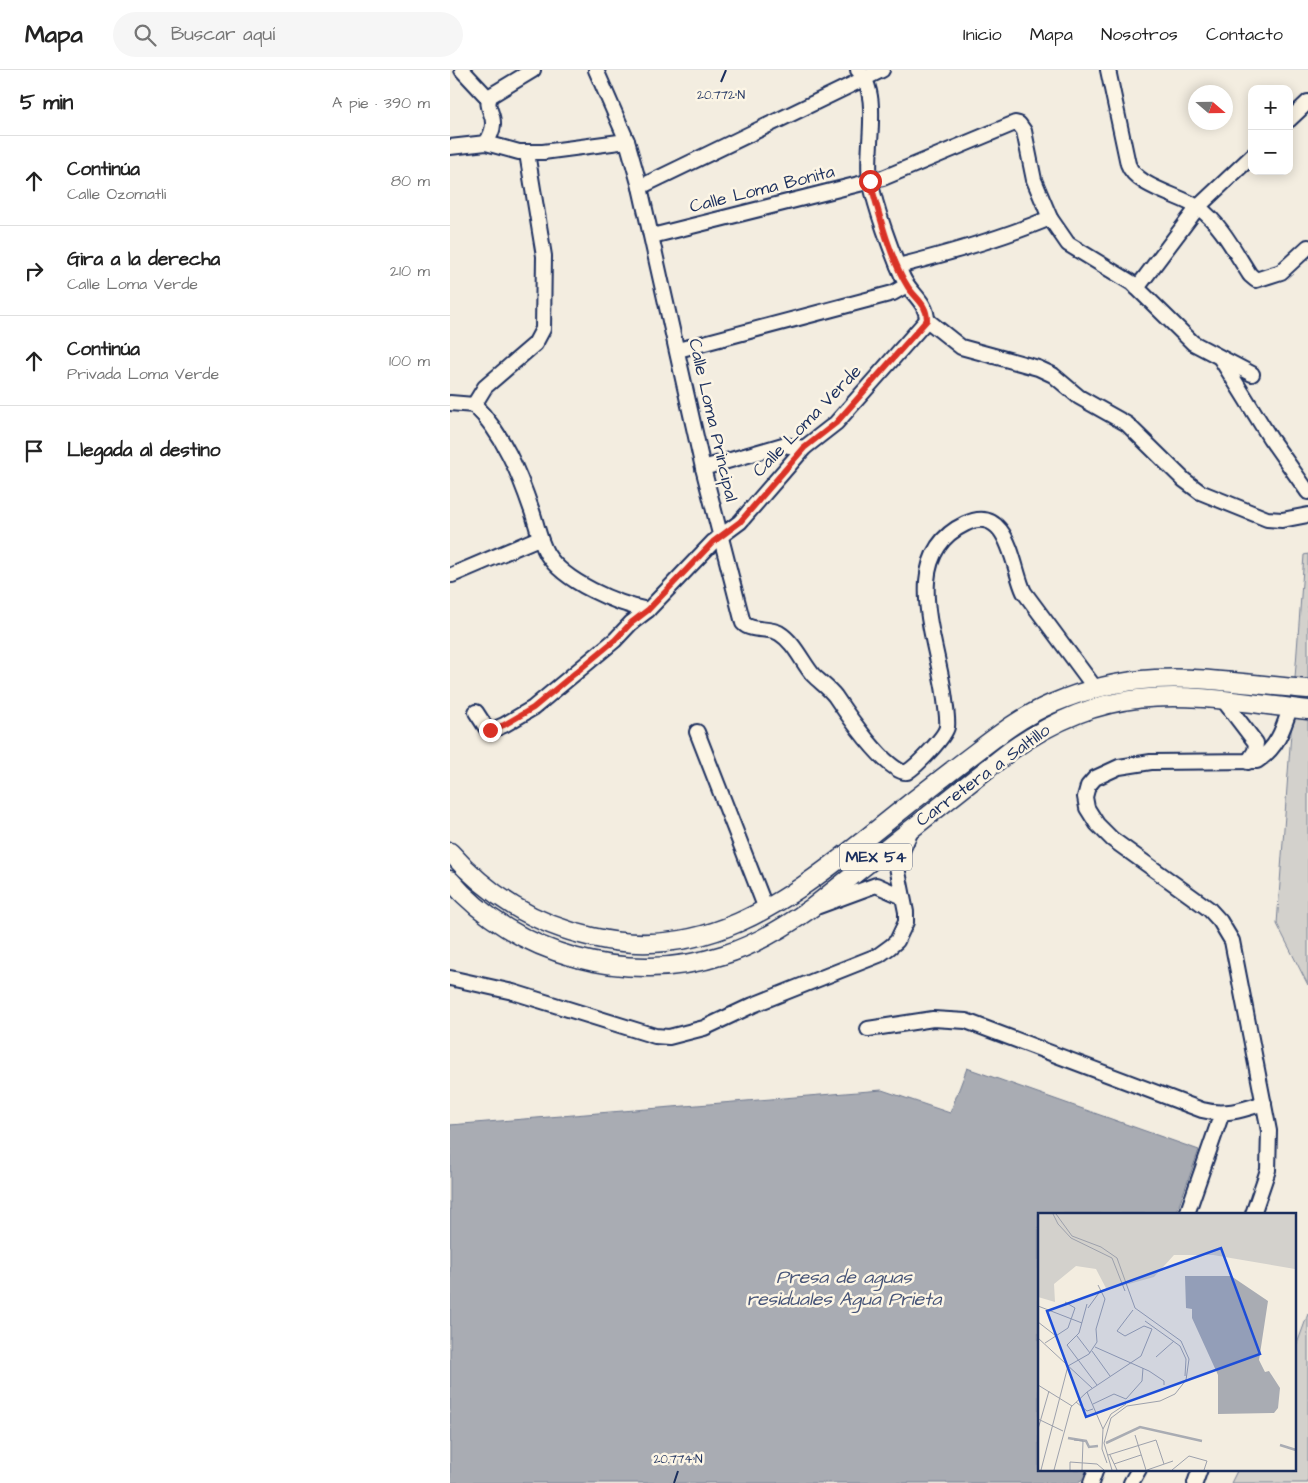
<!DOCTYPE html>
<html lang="es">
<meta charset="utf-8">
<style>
:root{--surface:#fff;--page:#f6f6f6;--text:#222;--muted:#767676;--line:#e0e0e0}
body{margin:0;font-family:"Architects Daughter",sans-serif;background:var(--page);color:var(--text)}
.controls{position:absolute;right:15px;top:15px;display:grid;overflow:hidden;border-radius:10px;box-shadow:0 2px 12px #0003}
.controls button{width:45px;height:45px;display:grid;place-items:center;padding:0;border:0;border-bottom:1px solid var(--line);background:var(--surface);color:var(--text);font:25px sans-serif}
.compass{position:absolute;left:738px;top:15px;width:45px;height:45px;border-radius:50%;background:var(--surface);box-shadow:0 2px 12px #0003;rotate:110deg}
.stop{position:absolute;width:15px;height:15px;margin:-11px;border:4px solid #d93025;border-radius:50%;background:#fff}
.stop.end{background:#d93025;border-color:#fff;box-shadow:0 1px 5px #0008}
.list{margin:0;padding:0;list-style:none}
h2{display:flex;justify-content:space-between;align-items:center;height:65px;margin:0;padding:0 20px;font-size:21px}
h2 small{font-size:16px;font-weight:400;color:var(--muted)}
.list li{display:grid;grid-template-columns:32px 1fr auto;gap:15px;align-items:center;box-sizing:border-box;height:90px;padding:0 20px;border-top:1px solid var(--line)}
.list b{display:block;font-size:19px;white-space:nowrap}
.list p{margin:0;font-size:16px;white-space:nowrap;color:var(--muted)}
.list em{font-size:16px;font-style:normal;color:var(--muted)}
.icon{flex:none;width:28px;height:28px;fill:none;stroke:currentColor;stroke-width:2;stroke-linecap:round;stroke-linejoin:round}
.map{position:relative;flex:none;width:858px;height:1413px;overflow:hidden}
header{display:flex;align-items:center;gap:30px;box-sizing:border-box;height:70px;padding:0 25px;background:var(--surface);border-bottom:1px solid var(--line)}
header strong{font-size:24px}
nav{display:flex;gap:28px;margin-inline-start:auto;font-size:18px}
.search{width:350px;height:45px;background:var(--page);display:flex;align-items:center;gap:12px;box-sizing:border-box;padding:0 18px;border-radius:28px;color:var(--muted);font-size:19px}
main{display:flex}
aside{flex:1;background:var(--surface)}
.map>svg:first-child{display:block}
.green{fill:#d3d1cc;stroke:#778095}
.water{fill:#a9acb3;stroke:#707a91}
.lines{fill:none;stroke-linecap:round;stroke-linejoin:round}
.minor-casing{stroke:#1b2f5e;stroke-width:18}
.major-casing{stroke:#1b2f5e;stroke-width:21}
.minor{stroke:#fcf5e5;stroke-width:14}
.major{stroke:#fcf5e5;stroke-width:18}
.route{stroke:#d93025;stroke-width:6}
.ticks{fill:none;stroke:#1b2f5e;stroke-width:2}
.labels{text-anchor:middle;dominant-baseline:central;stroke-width:5;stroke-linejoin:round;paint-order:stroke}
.shield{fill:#fcf5e5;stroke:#5e6a86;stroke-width:1}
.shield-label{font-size:16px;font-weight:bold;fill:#1b2f5e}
.street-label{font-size:18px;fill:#1b2f5e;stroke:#fcf5e5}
.water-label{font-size:19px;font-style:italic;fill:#465478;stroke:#fcf5e5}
.inset-river{fill:none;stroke:#a9acb3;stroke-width:2.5}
.inset-road{fill:none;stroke:#9da1ac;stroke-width:1}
.view{fill:#1d4ed8;fill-opacity:0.15;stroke:#1d4ed8;stroke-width:2.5}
.inset-edge{fill:none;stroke:#1b2f5e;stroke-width:2.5}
.ticks-label{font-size:12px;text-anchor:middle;fill:#1b2f5e;stroke:#fcf5e5;stroke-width:5;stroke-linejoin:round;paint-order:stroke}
</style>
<header>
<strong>Mapa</strong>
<div class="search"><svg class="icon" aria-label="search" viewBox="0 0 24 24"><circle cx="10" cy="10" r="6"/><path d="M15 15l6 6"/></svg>Buscar aquí</div>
<nav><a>Inicio</a><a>Mapa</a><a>Nosotros</a><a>Contacto</a></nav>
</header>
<main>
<aside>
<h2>5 min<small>A pie · 390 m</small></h2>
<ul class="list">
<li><svg class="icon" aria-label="ahead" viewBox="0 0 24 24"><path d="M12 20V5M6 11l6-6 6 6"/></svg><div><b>Continúa</b><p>Calle Ozomatli</p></div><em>80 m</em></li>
<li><svg class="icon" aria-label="right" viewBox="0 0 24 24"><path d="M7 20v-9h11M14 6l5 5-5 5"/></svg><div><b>Gira a la derecha</b><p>Calle Loma Verde</p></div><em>210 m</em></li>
<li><svg class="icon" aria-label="ahead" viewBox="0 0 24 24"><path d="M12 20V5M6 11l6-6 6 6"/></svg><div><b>Continúa</b><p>Privada Loma Verde</p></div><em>100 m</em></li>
<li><svg class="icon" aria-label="arrive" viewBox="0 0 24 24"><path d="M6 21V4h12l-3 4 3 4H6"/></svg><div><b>Llegada al destino</b></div></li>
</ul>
</aside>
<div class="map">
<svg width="858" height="1413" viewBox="0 0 858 1413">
<rect width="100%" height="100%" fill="#f3ede0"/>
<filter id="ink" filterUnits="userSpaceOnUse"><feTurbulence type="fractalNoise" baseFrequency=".02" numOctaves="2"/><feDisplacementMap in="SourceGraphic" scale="10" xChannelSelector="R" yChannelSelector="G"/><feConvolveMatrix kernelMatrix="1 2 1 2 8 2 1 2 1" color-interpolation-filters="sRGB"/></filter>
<g filter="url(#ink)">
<g class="green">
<polygon points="858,484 858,915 827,854 854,485"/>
<polygon points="858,1244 858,1413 781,1413 788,1399 844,1399 844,1282"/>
</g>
<polygon class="water" points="517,998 749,1080 726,1144 589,1144 589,1399 637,1399 634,1408 627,1413 0,1413 0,1055 432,1020 500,1043"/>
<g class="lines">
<defs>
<g id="minor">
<polyline points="12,0 39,29"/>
<path d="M146,0L177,71L190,117L253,398L293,553C301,562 318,557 329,563C344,572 352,592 363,605C370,612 379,618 385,626C395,641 439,706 457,702C467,696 495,667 497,657C498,649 496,639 495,630C489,574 447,486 515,454C559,433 562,497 574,522L645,618"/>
<path d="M408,0C432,23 415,79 420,110C426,139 441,181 453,208C460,223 477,232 477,250"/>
<path d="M658,0L678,94C686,117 730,125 749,138C771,154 785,182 800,205L806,210L831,202L858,177"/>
<polyline points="839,50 858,32"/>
<path d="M36,73C53,46 33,42 40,26L83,0"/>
<polyline points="0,77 36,73 69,82 93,82 177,71"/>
<polyline points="190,117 432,0"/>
<polyline points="202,166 433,108 565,53 569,54 574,61 584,110 600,148 618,174 682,213 743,273 802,304"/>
<path d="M448,196C500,183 550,169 600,148"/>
<polyline points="687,218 748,137 802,86"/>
<polyline points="477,250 511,277 588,298 603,305 629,327 677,354 734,410 750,422 817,449 832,450 858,445"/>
<polyline points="228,280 443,223 457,215"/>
<polyline points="771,289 820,368 858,422"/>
<polyline points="0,333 24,335"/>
<path d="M24,335C53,363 69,403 82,441C87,455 89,470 97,484C114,512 167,534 198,540"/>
<polyline points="24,335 35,317 85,274 93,259 94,186 77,83"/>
<polyline points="253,398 333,375 354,378"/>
<polyline points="2,505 89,468"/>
<polyline points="774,631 806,673 805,681 798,692"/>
<polyline points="26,642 37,659 42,660 54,655 83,638 165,570 181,553 198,540 263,472 290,452 354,378 386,353 477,250"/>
<polyline points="247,662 316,839"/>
<polyline points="369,836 426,815 451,826"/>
<polyline points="0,908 63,922 205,966 219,967 254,958 303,935 429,885 440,877 447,871 456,852 456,842 447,797 450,785 461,761"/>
<path d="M418,959L483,949L516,951L752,1040C775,1046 792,1040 814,1033"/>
<polyline points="737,1144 772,1043"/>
<path d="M803,1144L818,1100L819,1061L782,871L770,851L759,839L662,769L647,754L637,738L635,727L638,716L645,708L669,697L701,692L807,691C827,678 833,660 840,638"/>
<polyline points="641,1413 646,1399"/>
<polyline points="681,1413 689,1399"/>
<polyline points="745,1413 750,1399"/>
</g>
<g id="major">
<path d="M0,782C39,826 84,854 142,867C252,893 333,834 414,770C446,744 479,718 513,692C541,671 568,648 601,634C697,593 760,612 858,619"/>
<path d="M0,810C65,886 179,916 273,885C306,875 335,857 363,837L560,681C665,607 739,626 858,640"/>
</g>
</defs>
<use href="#minor" class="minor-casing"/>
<use href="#major" class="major-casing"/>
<use href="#minor" class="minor"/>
<use href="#major" class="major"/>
</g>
</g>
<g class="lines" filter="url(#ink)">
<path class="route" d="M40,660L54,655L83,638L165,570L181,553L198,540L263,472L290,452L354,378L386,353L477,250C477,234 466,229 458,217C440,189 429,143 420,111"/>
</g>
<path class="ticks" d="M271,12L276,0M224,1413L228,1401"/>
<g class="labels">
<rect class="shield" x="390" y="773.5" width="72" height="27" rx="4"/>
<g class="shield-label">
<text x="426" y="787">MEX 54</text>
</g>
<g class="street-label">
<text transform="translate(312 119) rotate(-14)">Calle Loma Bonita</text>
<text transform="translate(263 350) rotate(77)">Calle Loma Principal</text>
<text transform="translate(357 351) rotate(-46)">Calle Loma Verde</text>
<text transform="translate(533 705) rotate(-36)">Carretera a Saltillo</text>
</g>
<g class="water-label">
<text x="394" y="1207">Presa de aguas<tspan x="394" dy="22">residuales Agua Prieta</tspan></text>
</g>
</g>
<g transform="translate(588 1143)">
<rect width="258" height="258" fill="#f3ede0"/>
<path d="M0,1H257V56L175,42H136L116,64L69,77L58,56L38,53L16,71L17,89L0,84Z" fill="#d3d1cc"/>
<path d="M147,63H193L230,88L221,147L227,159L231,158L242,175L240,195L236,200L180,201V162L154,105V96L148,95Z" fill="#a9acb3"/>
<path class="inset-river" d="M30,225L48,228L51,234L60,233M68,230L102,214L164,228M242,232L258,237"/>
<path class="inset-road" d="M15,1L20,11L33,25L74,45L87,78M18,1L34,23L63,34L79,45L97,95L143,128L151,146L148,167L137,181L122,188L89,193L73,205L66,230L74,257M49,91L41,120L29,132L59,172M0,93L44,110M50,95L63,77M107,108L142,133L148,146L147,163M0,109L18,123M39,123L52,140M0,125L54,175M7,130L30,115L37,95L27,89M57,134L111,158L126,168V172M54,138L72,163M118,144L136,128M0,172L34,193M49,179L65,216M88,186L104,168L105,155M38,189L49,198L55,196M55,191L76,181L88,186M0,206L25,218M0,216L11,178M97,222L108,257M36,227L45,228L44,257M70,242L118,227L126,251M72,242L79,257M69,250L64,236L65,216L73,201L88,191M76,251L103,242M3,257L30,153L51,141L59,129L58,116L67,86L60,72M16,257L33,194L49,179L103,143L114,116L106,113L87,123L79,118L95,97M32,257V249L59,251L66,257M109,257L135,248M134,257L151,243L169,248L166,257"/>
<path class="view" d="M183,35L222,141L48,204L9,98Z"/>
<rect width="258" height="258" class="inset-edge"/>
</g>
<g class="ticks-label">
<text x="271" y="29">20.772°N</text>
<text x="228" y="1393">20.774°N</text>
</g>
</svg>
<div class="controls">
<button>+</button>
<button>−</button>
</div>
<svg class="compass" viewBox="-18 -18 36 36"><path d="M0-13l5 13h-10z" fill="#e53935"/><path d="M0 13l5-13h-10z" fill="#767676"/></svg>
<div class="stop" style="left:420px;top:111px"></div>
<div class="stop end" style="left:40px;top:660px"></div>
</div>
</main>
